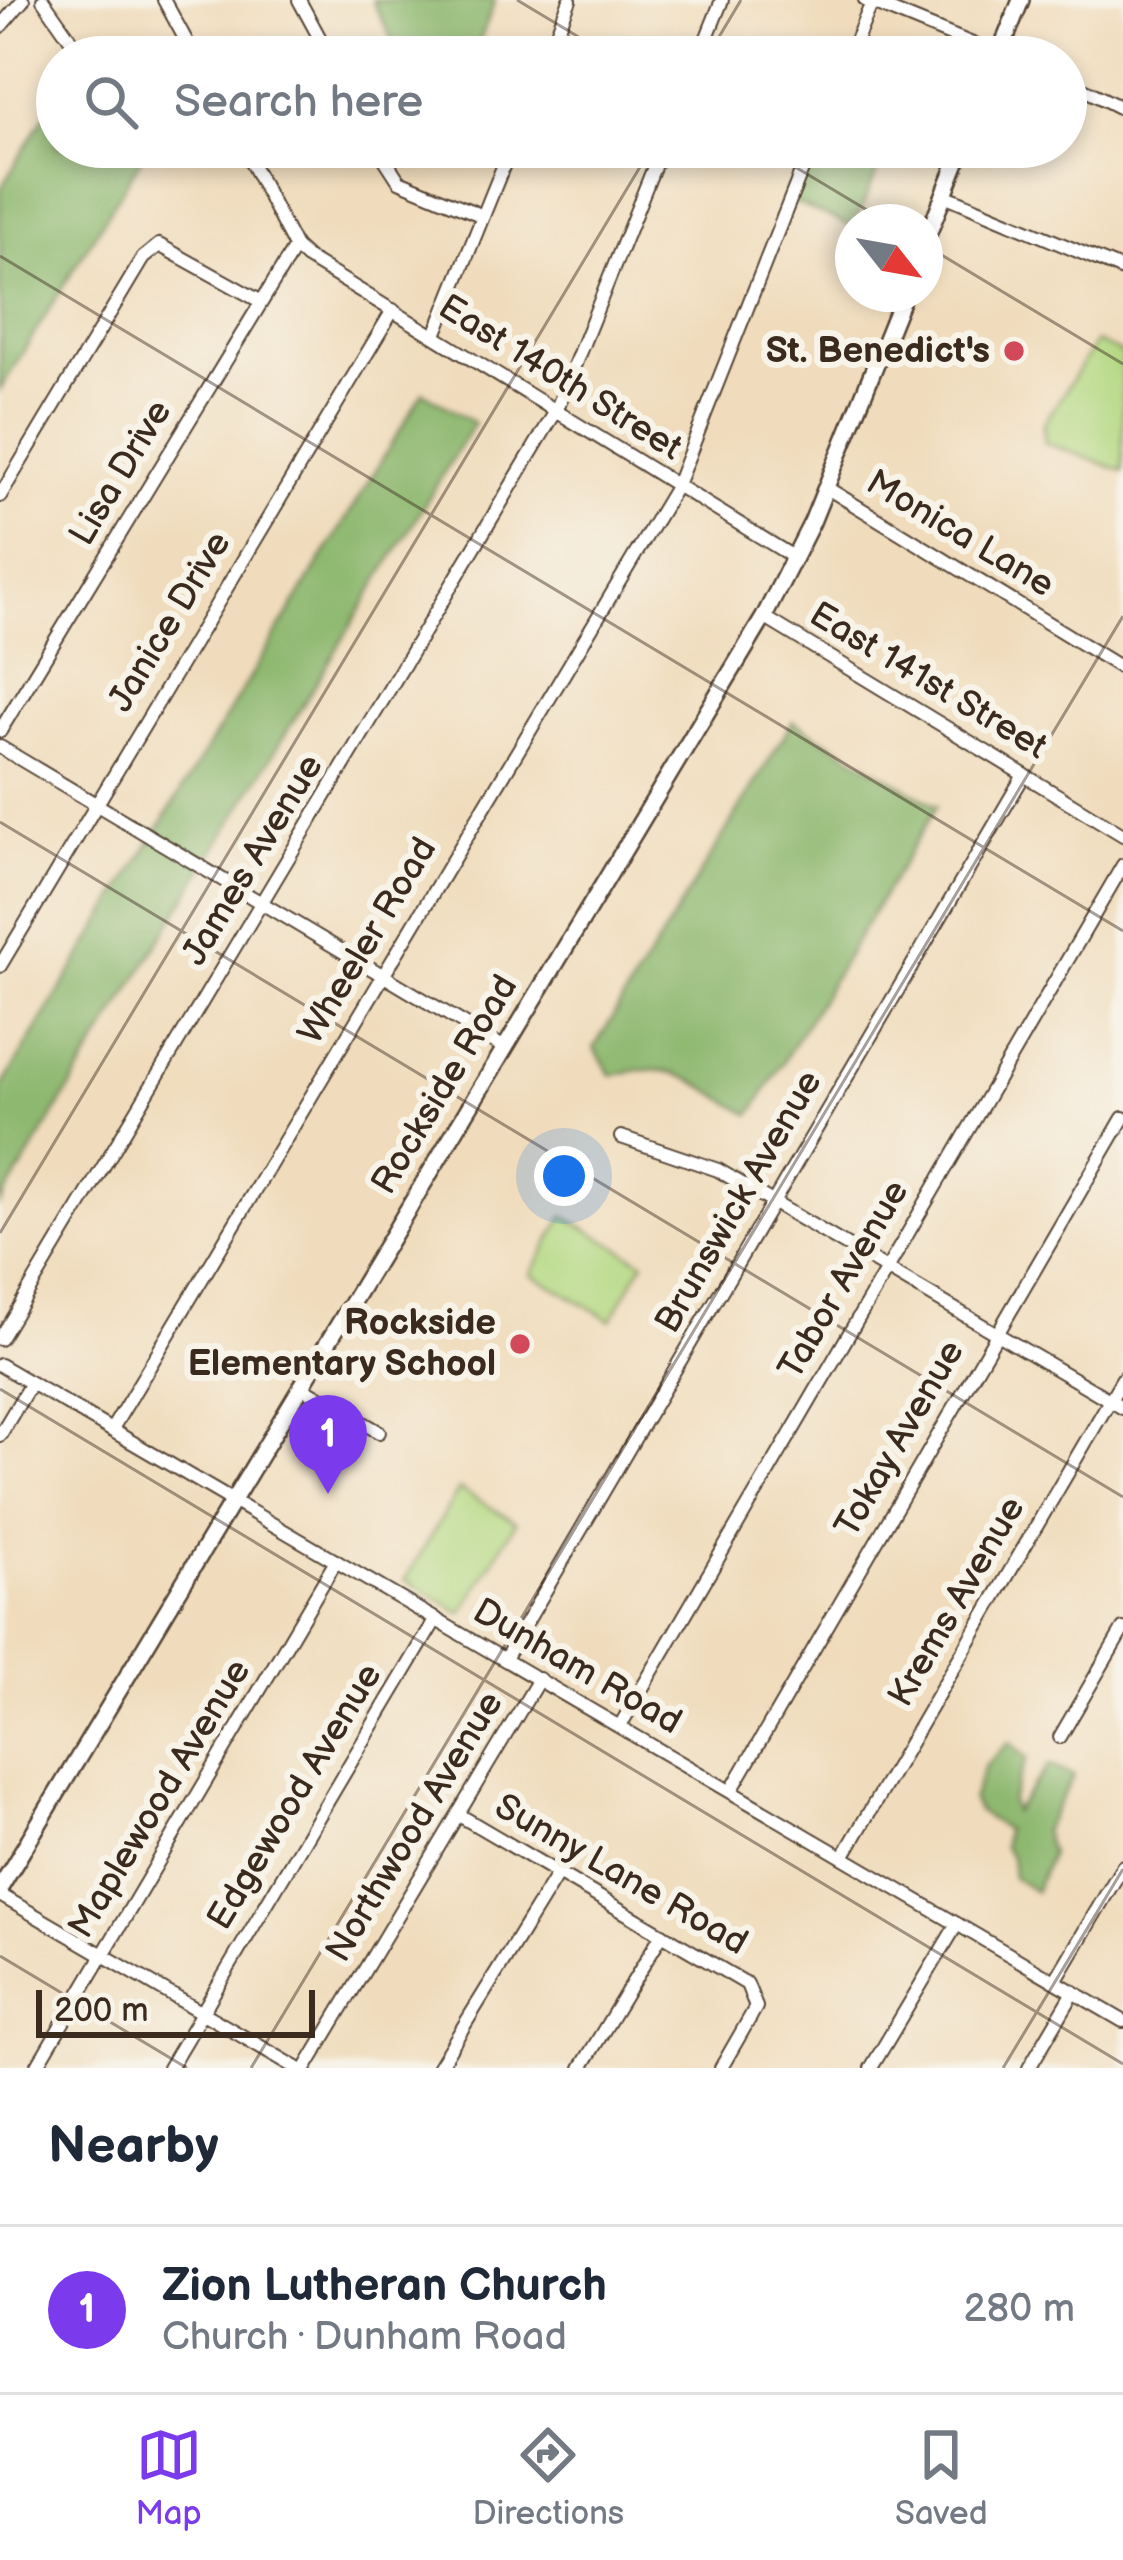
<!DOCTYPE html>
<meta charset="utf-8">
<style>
:root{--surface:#fff;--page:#f6f6f7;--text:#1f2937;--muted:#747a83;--line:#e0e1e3;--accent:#7c3aed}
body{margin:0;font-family:"Balsamiq Sans",sans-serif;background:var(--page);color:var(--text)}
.compass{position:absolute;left:835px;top:204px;width:108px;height:108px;border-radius:50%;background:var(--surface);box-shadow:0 6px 18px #0003;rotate:121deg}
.scale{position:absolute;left:36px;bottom:30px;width:279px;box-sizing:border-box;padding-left:12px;border:6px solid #3b2a1e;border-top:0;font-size:33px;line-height:42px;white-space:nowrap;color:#3b2a1e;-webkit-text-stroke:9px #f7f3e8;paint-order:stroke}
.you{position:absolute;left:564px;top:1176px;width:42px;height:42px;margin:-30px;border:9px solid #fff;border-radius:50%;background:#1a73e8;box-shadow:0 0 0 18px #1a73e833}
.badge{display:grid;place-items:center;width:78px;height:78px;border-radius:50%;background:var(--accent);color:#fff;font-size:39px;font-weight:700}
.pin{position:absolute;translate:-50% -99px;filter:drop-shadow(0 3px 6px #0008)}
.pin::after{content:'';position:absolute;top:63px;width:42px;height:36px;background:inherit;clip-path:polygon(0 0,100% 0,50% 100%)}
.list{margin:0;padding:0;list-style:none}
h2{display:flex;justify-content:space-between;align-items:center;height:156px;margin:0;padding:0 48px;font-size:51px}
h2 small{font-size:39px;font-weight:400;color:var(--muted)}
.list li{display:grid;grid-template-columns:78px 1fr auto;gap:36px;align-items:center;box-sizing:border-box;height:168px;padding:0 48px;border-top:3px solid var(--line)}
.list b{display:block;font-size:45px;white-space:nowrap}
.list p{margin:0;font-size:39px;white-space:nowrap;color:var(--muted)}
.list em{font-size:39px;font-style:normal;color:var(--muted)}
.icon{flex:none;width:66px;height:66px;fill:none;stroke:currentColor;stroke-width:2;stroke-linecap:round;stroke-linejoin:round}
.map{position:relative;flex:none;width:1123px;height:2068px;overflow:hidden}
.search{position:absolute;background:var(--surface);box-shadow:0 6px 18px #0003;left:36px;right:36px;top:36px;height:132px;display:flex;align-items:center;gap:30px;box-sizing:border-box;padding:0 42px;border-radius:66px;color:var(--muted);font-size:45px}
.sheet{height:324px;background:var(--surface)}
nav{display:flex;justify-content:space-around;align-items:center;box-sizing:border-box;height:168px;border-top:3px solid var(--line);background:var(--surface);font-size:33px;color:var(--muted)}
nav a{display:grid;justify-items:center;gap:6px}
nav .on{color:var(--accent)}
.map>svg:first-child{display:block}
.green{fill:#b3d881;stroke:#778150;stroke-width:3}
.forest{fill:#8eb86f;stroke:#647146;stroke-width:3}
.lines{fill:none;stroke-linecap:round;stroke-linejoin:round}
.minor-casing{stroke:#564536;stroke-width:16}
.major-casing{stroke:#564536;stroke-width:20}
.minor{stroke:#fff;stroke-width:12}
.major{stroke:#fff;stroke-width:15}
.ticks{fill:none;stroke:#3b2a1e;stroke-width:3;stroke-opacity:0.45}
.poi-dot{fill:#d1495b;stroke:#f7f3e8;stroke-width:4.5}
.labels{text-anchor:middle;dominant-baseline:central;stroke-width:12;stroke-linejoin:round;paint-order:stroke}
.poi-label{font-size:36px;font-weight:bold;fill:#3b2a1e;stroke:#f7f3e8;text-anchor:end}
.street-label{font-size:36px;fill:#3b2a1e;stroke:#f7f3e8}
</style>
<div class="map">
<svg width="1123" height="2068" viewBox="0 0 1123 2068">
<rect width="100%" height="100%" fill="#f7f3e8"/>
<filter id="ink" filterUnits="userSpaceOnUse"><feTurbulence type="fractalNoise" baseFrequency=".00833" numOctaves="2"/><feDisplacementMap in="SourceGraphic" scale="24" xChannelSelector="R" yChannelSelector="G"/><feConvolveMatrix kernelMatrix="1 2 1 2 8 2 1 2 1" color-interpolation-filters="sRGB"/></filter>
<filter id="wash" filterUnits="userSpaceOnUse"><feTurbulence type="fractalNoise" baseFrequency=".004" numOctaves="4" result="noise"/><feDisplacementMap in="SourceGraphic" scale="48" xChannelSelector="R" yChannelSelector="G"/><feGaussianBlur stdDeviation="2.7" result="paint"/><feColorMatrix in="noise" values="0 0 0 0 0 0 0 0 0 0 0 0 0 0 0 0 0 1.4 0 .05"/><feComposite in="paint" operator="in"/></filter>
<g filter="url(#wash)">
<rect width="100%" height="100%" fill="#f0dcbc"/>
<g class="green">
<polygon points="1096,342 1123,354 1123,471 1045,443 1043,425"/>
<polygon points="564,1216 644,1262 611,1320 531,1274"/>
<polygon points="459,1489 516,1522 462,1613 405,1580"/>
</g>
<g class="forest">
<polygon points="372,0 495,0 474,57 401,57"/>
<polygon points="52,103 57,106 57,147 125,147 142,157 0,390 0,190"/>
<polygon points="811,147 888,147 853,227 790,201"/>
<polygon points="423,392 474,423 0,1204 0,1090"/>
<path d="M793,721L937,806L751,1115C700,1086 672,1057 612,1076L594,1048Z"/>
<polygon points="1009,1742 1027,1758 1011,1801 1014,1812 1049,1765 1074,1776 1043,1831 1050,1853 1035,1892 1013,1878 1011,1857 1003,1847 1005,1829 978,1812 972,1800 984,1767"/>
</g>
</g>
<g filter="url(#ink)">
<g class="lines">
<defs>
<g id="minor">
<polyline points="43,0 83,57"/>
<polyline points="164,0 195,57"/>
<polyline points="299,0 330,57"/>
<polyline points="865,0 1004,57"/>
<polyline points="0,27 23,0"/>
<polyline points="547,57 570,0"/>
<polyline points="699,57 722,0"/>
<polyline points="849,57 873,0"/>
<polyline points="1066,80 1123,109"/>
<polyline points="243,147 295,247 307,258 795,558"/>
<polyline points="377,147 399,181 483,216"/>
<polyline points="944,195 1123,270"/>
<polyline points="435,335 511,147"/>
<polyline points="827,488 1123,669"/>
<polyline points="0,496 143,258 159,245 260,301"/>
<polyline points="764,617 1123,835"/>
<polyline points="0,731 295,247"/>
<polyline points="0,747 503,1047"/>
<polyline points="0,966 393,310"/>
<polyline points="621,1137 718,1170 1123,1408"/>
<polyline points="0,1339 556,411 662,147"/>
<polyline points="0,1365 1123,2021"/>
<polyline points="300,1386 379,1432"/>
<polyline points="112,1429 677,485 811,147"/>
<polyline points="0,1435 31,1383"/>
<polyline points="505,1659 1024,775"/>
<polyline points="620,1726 1123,865"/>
<polyline points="1060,1737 1123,1629"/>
<polyline points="731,1791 1123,1118"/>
<polyline points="459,1815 747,1984 756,2007 721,2068"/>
<polyline points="843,1857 1123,1378"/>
<polyline points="0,1895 297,2068"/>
<polyline points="1055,1981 1123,1866"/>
<polyline points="36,2068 336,1561"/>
<polyline points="169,2068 436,1619"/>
<polyline points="306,2068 539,1679"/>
<polyline points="438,2068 558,1873"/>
<polyline points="581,2068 662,1934"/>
<polyline points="871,2068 957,1924"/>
<polyline points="1029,2068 1074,1992"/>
</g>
<g id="major">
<polyline points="998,57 1021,0"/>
<polyline points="925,242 963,147"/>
<polyline points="0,1888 764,617 812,522 904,294"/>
</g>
</defs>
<use href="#minor" class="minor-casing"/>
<use href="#major" class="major-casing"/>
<use href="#minor" class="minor"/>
<use href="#major" class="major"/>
</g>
</g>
<path class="ticks" d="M517,0L612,57M707,57L741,0M762,147L887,222M925,245L1123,364M0,256L1123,931M0,822L1123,1497M0,1233L652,147M0,1389L1123,2064M0,1956L187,2068M251,2068L1123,616M1003,2068L1123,1869"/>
<g class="poi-dot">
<circle cx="1014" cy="351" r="12"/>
<circle cx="520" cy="1344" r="12"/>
</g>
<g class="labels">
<g class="poi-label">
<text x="990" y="351">St. Benedict's</text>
<text x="496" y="1323">Rockside<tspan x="496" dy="41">Elementary School</tspan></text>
</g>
<g class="street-label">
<text transform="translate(560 378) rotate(32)">East 140th Street</text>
<text transform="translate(121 473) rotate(-59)">Lisa Drive</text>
<text transform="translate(960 534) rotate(31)">Monica Lane</text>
<text transform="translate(170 622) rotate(-59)">Janice Drive</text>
<text transform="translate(928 681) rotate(31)">East 141st Street</text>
<text transform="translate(253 860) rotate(-59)">James Avenue</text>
<text transform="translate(368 941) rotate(-59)">Wheeler Road</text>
<text transform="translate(445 1085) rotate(-59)">Rockside Road</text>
<text transform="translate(739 1202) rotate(-60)">Brunswick Avenue</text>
<text transform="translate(844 1280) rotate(-60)">Tabor Avenue</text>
<text transform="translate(900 1439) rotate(-60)">Tokay Avenue</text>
<text transform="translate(957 1602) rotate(-60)">Krems Avenue</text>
<text transform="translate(577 1667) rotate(30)">Dunham Road</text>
<text transform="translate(295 1797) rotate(-59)">Edgewood Avenue</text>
<text transform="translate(160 1799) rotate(-59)">Maplewood Avenue</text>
<text transform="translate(415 1827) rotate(-59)">Northwood Avenue</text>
<text transform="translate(621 1875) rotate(30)">Sunny Lane Road</text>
</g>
</g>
</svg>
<svg class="compass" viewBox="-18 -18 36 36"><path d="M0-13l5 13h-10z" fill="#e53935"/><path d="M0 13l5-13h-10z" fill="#747a83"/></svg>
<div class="scale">200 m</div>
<div class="you"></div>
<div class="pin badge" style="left:328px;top:1494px">1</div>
<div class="search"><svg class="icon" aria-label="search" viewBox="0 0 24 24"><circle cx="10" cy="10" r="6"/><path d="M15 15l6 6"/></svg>Search here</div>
</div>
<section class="sheet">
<h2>Nearby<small></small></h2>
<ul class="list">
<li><span class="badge">1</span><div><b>Zion Lutheran Church</b><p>Church · Dunham Road</p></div><em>280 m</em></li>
</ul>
</section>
<nav>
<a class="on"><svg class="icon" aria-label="map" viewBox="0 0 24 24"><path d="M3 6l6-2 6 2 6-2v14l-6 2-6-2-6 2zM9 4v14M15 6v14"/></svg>Map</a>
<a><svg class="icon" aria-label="directions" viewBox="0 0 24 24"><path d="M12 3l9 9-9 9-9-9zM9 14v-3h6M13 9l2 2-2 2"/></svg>Directions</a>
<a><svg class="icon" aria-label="saved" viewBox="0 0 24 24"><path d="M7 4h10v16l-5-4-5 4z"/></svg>Saved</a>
</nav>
